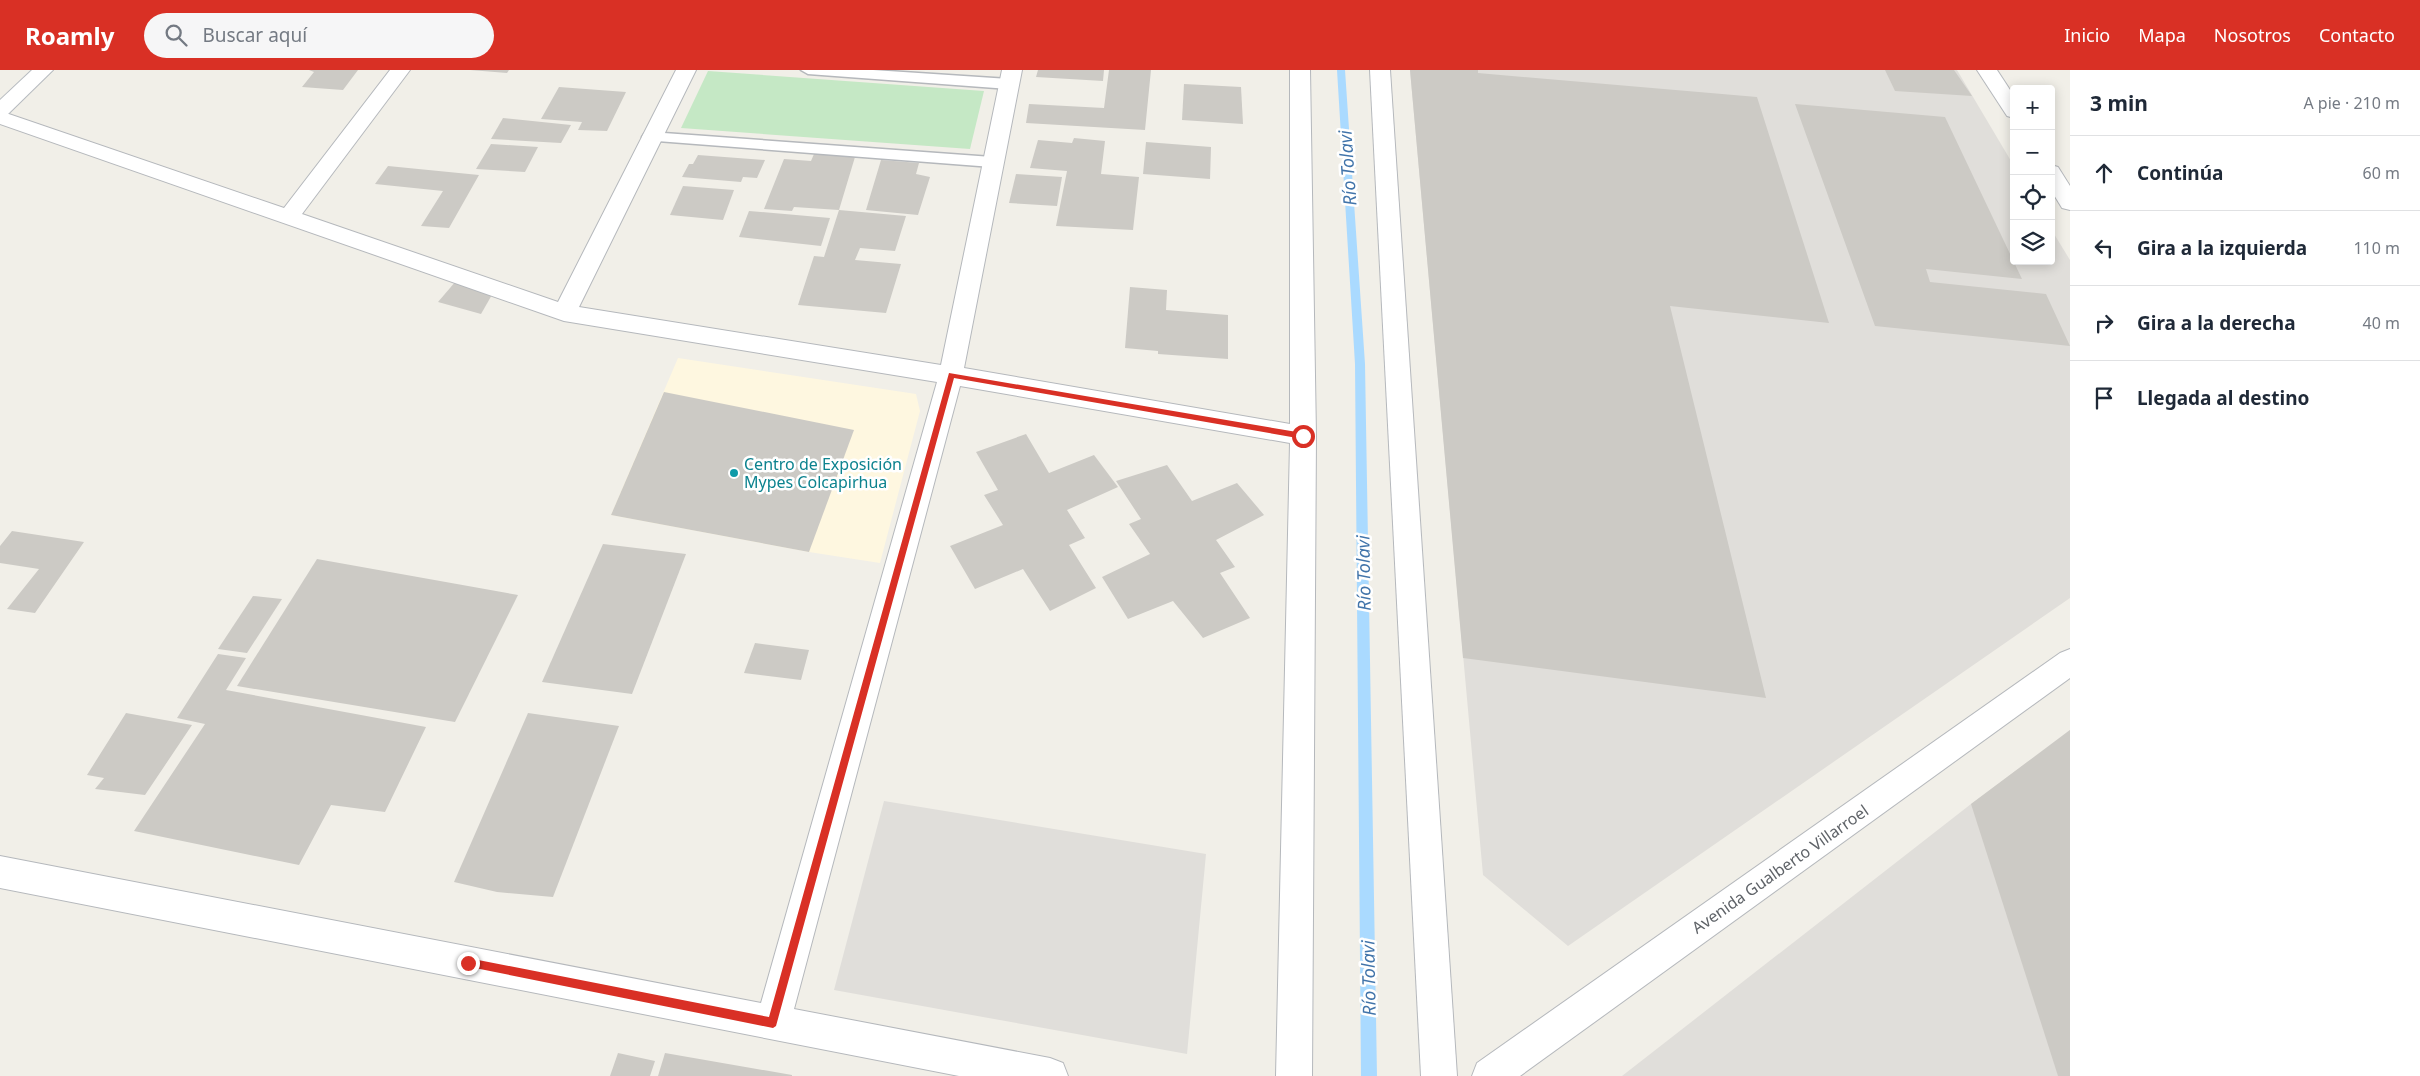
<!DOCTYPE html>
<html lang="es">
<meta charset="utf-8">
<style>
:root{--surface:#fff;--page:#f6f6f7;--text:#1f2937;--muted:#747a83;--line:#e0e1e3;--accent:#d93025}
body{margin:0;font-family:"Noto Sans",sans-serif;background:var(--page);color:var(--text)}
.controls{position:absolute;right:15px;top:15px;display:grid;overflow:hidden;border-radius:5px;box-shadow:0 2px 12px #0003}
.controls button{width:45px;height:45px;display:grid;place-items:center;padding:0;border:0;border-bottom:1px solid var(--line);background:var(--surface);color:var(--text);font:25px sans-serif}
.stop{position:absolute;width:15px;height:15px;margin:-11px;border:4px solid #d93025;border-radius:50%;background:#fff}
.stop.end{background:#d93025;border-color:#fff;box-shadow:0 1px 5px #0008}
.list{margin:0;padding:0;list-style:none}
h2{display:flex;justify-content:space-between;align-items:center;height:65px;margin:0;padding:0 20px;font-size:21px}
h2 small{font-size:16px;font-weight:400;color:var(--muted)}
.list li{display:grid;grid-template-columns:32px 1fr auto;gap:15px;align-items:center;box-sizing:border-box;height:75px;padding:0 20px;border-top:1px solid var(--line)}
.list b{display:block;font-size:19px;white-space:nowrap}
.list em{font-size:16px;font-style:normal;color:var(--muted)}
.icon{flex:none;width:28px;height:28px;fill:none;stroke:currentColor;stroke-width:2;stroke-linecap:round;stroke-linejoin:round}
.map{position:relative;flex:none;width:2070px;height:1006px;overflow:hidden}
header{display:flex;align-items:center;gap:30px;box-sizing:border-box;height:70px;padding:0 25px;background:var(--accent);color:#fff}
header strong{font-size:24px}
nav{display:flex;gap:28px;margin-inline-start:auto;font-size:18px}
.search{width:350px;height:45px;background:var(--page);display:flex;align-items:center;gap:12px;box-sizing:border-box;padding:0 18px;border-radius:28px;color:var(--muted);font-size:19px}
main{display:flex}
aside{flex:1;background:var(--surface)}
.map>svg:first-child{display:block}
.commercial{fill:#fef7e0}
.industrial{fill:#e0deda}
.green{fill:#c5e8c5}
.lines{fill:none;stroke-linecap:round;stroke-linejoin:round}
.stream{fill:#aadaff;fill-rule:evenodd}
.building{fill:#cccac5}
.lane-casing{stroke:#b5b8bc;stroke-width:3}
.street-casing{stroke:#b5b8bc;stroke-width:2}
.secondary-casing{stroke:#b6babf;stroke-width:2}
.lane{fill:#fff;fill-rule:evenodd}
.street{fill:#fff;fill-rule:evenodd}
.secondary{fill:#fff;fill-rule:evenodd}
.route{fill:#d93025}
.culture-dot{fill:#0f9aa8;stroke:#fff;stroke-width:2}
.labels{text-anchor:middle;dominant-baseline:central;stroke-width:5;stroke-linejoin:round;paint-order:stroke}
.culture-label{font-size:16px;fill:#0d838f;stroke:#fff;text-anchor:start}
.street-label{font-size:16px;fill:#5f6368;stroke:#fff}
.water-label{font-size:18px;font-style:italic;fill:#4174aa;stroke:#fff}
</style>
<header>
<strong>Roamly</strong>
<div class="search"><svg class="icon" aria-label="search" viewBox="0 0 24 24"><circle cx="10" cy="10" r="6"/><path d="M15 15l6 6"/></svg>Buscar aquí</div>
<nav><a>Inicio</a><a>Mapa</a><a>Nosotros</a><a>Contacto</a></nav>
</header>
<main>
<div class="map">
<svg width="2070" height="1006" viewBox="0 0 2070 1006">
<rect width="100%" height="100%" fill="#f1efe8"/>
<polygon class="commercial" points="678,288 916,324 920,341 880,493 809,482 611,445"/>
<g class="industrial">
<polygon points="1410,0 1957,0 2014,96 2014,191 2051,191 2051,159 2070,190 2070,528 1568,876 1483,805"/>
<polygon points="2070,660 2070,1006 1622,1006 1971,734"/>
<polygon points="884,731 1206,784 1187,984 834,920"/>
</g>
<polygon class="green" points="708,1 984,21 970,79 681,58"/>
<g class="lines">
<polygon class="stream" points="1337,0 1345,0 1365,294 1377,1006 1361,1006 1355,294"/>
</g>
<g class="building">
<polygon points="309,0 358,0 343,20 302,17 314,2"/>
<polygon points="470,0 509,0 507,3"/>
<polygon points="1038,0 1104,0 1103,11 1036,7"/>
<polygon points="1109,0 1151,0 1145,60 1026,53 1029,34 1104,38"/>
<polygon points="1410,0 1478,0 1478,3 1757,27 1829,253 1670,236 1766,628 1463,588"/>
<polygon points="1885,0 1954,0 1972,26 1895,21"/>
<polygon points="1184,14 1241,17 1243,54 1182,50"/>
<polygon points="559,17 626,22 607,61 578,60 582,52 541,49"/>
<polygon points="1795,34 1945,47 2022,209 1926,199 1930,212 2046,224 2070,276 1875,256"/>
<polygon points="503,48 571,55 561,73 491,69"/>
<polygon points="1074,68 1105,71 1101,104 1139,107 1133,160 1056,156 1067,101 1030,98 1038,70 1072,73"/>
<polygon points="1146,72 1211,77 1210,109 1143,104"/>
<polygon points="491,74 538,77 525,102 476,99"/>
<polygon points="814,84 855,87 839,140 906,146 895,181 860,178 855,190 901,194 886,243 798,235 814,186 824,187 839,140 794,137 792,141 764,139 784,89 811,91"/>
<polygon points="698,85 765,90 757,108 743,107 741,112 682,107 689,94 693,94"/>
<polygon points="881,90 919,93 916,104 930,107 918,145 866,140"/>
<polygon points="388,96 479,105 449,158 421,156 443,121 375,114"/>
<polygon points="1016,104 1062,107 1057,136 1009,133"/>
<polygon points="683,116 734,120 723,150 670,145"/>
<polygon points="749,141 830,148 821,176 739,167"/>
<polygon points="456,211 493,223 481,244 438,232"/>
<polygon points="1130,217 1167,220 1166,240 1228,245 1228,289 1158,284 1158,281 1125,278"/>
<polygon points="664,322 854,360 809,482 611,445"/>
<polygon points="1026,364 1049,403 1094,385 1118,417 1067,440 1085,468 1069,475 1096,518 1050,541 1023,499 975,519 950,476 1003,455 984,425 998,420 976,382"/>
<polygon points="1167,395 1192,431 1237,413 1264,445 1216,470 1235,497 1220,503 1250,548 1203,568 1173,531 1128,549 1102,507 1150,484 1129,454 1141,449 1116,411"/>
<polygon points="12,461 84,472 35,543 7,539 39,499 0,493 0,476"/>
<polygon points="603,474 686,484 632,624 542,612"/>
<polygon points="317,489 518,525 455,652 237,616"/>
<polygon points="253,526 282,529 247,583 218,579"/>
<polygon points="755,573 809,580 801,610 744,603"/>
<polygon points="218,584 246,588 226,620 426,657 385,742 331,735 299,795 134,761 205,654 177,648"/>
<polygon points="126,643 192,655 145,725 95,719 104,708 87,705"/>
<polygon points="528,643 619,656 553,827 497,822 454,812"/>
<polygon points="2070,660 2070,1006 2058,1006 1971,734"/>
<polygon points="618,983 655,991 650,1006 610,1006"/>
<polygon points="665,983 792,1005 792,1006 658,1006"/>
</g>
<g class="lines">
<defs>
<g id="lane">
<polygon points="801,0 873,0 1009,9 1017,14 1009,19 808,4"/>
<polygon points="650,62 992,87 998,88 1000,92 998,96 992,97 644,70 642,67 644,64"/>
</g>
<g id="street">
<polygon points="390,0 410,0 302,144 558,232 676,0 696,0 579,237 941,295 1002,0 1022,0 964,298 1290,354 1290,0 1310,0 1316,366 1312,1006 1276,1006 1290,373 960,316 794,939 1050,988 1063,993 1068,1006 959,1006 0,818 0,786 761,933 937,312 564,251 0,54 0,41 284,138"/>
<polygon points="1370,0 1390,0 1457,1006 1421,1006"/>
<polygon points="1977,0 1997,0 2014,26 2014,48 2007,46"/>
<polygon points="2051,95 2058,97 2070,116 2070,140 2062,138 2051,120"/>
<polygon points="2070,579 2070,608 1520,1006 1472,1006 1477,993 2060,583"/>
</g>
<polygon id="secondary" points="32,0 53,0 7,45 0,47 0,30"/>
</defs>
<use href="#lane" class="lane-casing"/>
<use href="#street" class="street-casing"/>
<use href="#secondary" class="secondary-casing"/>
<use href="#lane" class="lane"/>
<use href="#street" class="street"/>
<use href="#secondary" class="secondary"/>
</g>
<polygon class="route" points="949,303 1303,363 1307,366 1303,369 954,308 776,956 773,958 465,896 463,893 468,888 769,947"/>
<circle class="culture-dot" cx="734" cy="403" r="5"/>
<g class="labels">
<g class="culture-label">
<text x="744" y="394">Centro de Exposición<tspan x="744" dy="18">Mypes Colcapirhua</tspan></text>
</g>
<g class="street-label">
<text transform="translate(1780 799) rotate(-35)">Avenida Gualberto Villarroel</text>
</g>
<g class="water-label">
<text transform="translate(1347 98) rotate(-94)">Río Tolavi</text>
<text transform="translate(1363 503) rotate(-91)">Río Tolavi</text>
<text transform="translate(1368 908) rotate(-91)">Río Tolavi</text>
</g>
</g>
</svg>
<div class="controls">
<button>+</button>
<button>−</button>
<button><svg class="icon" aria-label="locate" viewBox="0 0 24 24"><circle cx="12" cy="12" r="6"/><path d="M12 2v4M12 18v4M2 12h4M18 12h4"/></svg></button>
<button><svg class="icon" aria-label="layers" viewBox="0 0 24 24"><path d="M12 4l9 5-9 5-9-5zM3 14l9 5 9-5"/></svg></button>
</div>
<div class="stop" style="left:1303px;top:366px"></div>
<div class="stop end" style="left:468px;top:893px"></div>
</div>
<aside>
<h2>3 min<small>A pie · 210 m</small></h2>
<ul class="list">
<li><svg class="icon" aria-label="ahead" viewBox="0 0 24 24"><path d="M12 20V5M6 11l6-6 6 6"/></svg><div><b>Continúa</b></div><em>60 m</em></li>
<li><svg class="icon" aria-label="left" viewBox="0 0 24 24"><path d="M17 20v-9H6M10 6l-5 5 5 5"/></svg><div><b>Gira a la izquierda</b></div><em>110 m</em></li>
<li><svg class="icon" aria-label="right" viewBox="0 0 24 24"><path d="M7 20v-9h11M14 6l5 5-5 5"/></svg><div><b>Gira a la derecha</b></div><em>40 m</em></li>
<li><svg class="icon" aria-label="arrive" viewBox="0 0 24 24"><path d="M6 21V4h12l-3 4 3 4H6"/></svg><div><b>Llegada al destino</b></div></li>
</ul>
</aside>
</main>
